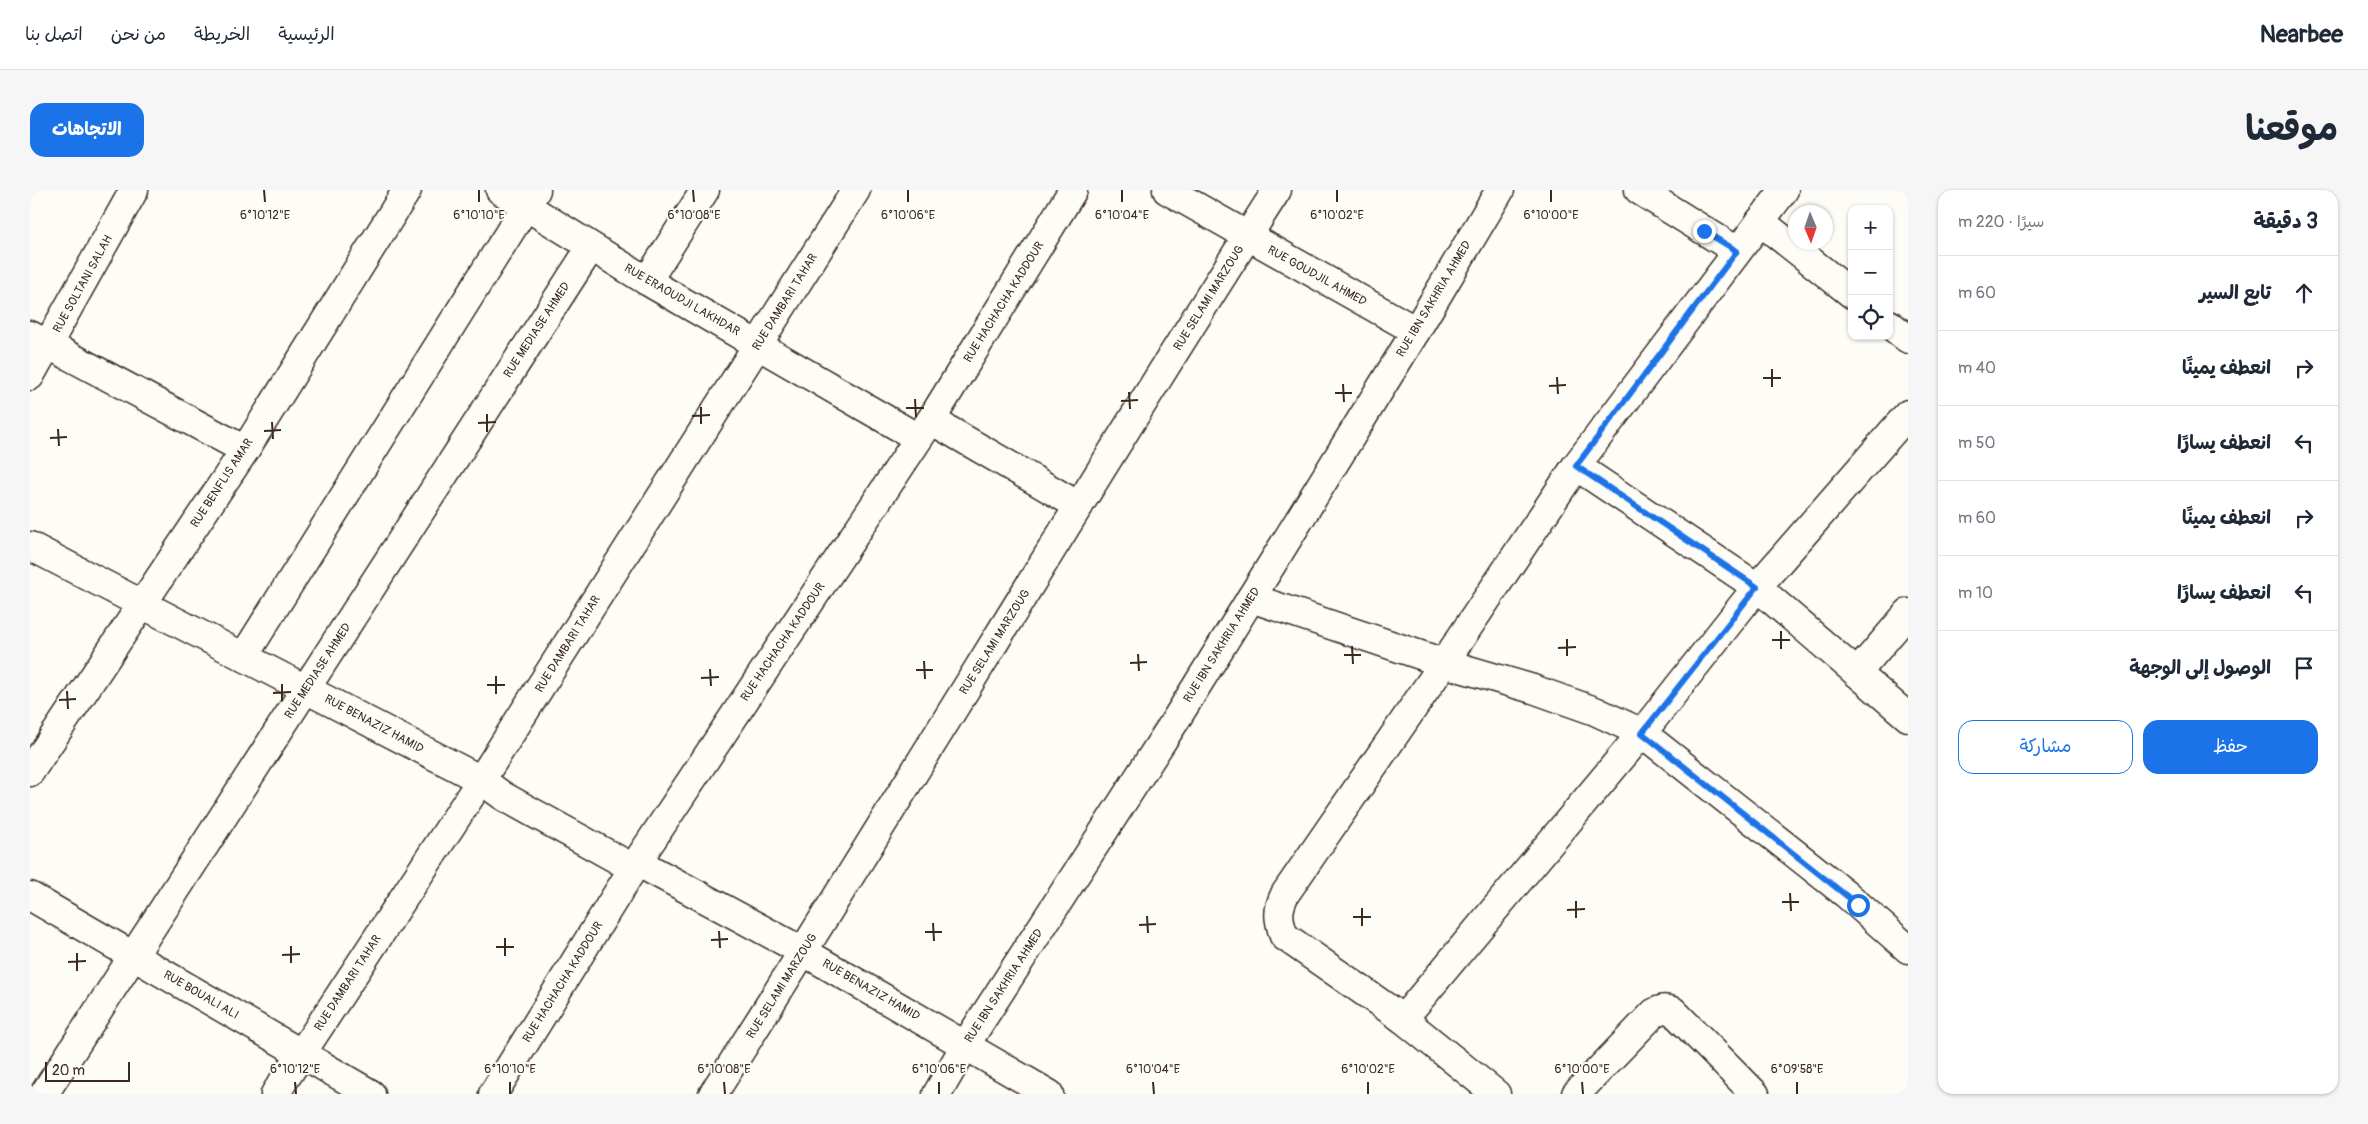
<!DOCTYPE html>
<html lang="ar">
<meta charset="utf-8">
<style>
:root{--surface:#fff;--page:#f6f6f7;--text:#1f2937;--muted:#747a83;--line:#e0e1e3;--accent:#1a73e8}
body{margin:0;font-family:Pangolin,"Playpen Sans Arabic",sans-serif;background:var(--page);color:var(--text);direction:rtl}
.controls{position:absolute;right:15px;top:15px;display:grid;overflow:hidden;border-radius:10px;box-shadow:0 1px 4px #0004}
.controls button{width:45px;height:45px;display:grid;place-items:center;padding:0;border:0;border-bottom:1px solid var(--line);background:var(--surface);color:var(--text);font:25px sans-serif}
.compass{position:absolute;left:1758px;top:15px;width:45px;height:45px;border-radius:50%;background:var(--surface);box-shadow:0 1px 4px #0004;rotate:178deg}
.scale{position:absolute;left:15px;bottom:12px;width:85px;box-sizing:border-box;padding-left:5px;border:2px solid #3b2a1e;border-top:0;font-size:14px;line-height:18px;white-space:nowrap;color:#3b2a1e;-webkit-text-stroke:4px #fdfcf7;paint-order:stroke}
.stop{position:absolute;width:15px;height:15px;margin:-11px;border:4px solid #1a73e8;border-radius:50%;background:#fff}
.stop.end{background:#1a73e8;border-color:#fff;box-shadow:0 1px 5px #0008}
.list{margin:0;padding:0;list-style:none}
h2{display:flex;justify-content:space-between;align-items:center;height:65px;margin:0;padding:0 20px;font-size:21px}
h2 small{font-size:16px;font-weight:400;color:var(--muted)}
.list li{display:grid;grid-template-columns:32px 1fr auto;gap:15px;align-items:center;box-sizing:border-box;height:75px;padding:0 20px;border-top:1px solid var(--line)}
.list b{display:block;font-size:19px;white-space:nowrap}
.list em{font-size:16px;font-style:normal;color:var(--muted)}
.actions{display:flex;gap:10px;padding:15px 20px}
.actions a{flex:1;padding:11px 0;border:1px solid var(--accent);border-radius:15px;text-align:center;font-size:18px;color:var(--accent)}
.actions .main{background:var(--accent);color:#fff}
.icon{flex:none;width:28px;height:28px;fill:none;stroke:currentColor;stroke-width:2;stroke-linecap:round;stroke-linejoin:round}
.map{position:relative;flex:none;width:1878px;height:904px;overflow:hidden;direction:ltr;border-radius:15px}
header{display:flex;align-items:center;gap:30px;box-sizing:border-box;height:70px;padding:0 25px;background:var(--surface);border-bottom:1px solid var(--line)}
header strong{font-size:24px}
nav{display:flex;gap:28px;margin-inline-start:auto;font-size:18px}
.intro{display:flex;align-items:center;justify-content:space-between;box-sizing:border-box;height:120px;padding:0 30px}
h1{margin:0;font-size:35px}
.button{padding:12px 22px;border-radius:15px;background:var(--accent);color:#fff;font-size:18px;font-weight:700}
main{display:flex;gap:30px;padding:0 30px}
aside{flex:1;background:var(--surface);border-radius:15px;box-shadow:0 1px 4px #0004}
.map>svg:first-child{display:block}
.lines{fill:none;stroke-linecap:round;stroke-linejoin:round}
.minor-casing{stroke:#3b2a1e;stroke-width:31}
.major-casing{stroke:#3b2a1e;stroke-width:31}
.minor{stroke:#fdfcf7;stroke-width:28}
.major{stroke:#fdfcf7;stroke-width:28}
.route{stroke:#1a73e8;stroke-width:6}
.ticks{fill:none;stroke:#3b2a1e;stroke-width:2}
.labels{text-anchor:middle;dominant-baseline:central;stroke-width:4;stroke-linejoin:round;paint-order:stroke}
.street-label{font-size:12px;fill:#3b2a1e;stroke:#fdfcf7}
.ticks-label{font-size:12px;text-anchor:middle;fill:#3b2a1e;stroke:#fdfcf7;stroke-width:4;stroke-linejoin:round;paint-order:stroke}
</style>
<header>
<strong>Nearbee</strong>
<nav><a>الرئيسية</a><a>الخريطة</a><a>من نحن</a><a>اتصل بنا</a></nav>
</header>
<div class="intro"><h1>موقعنا</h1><a class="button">الاتجاهات</a></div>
<main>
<aside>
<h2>3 دقيقة<small>سيرًا · 220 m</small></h2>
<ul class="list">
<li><svg class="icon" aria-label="ahead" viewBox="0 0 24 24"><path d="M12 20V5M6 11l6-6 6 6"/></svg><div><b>تابع السير</b></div><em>60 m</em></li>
<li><svg class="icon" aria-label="right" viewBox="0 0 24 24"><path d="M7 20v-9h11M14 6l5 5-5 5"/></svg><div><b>انعطف يمينًا</b></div><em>40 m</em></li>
<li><svg class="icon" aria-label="left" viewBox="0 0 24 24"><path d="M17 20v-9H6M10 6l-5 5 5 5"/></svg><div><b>انعطف يسارًا</b></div><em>50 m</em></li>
<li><svg class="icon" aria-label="right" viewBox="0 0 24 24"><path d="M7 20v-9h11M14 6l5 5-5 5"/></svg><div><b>انعطف يمينًا</b></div><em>60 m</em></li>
<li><svg class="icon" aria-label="left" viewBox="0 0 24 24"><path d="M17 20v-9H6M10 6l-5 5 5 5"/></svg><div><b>انعطف يسارًا</b></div><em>10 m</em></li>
<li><svg class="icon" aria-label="arrive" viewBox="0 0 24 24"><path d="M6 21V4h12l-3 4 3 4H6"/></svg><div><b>الوصول إلى الوجهة</b></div></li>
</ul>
<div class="actions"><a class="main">حفظ</a><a>مشاركة</a></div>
</aside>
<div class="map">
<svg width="1878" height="904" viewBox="0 0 1878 904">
<rect width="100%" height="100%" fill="#fdfcf7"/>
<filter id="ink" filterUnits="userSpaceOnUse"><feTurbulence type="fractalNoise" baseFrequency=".02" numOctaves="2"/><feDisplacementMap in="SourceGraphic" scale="10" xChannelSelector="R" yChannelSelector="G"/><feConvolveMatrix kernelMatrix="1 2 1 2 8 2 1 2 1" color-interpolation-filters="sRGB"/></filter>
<g filter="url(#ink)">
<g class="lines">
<defs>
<g id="minor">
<polyline points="470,0 617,91 888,248"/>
<polyline points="1137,0 1386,141"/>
<polyline points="1609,0 1707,61"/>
<polyline points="1730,31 1822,104"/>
<polyline points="617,91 675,0"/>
<polyline points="1859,134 1878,149"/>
<polyline points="0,145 215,260"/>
<polyline points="0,186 104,0"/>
<polyline points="901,230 1049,316"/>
<polyline points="1546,276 1727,397 1878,527"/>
<polyline points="0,356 451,590 473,606 603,678"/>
<polyline points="1221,408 1414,473 1503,499 1565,521 1612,543 1816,704 1878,759"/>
<polyline points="214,466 506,0"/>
<polyline points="1827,483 1878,423"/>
<polyline points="0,582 215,260 377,0"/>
<polyline points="607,672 774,762 1019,904"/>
<polyline points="0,706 341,904"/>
<polyline points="1373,829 1612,543 1727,397 1878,224"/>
<polyline points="14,904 561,57"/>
<polyline points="245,904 451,590 826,0"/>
<polyline points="463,904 607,672 901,230 1043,0"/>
<path d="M683,904C874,605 1055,299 1247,0"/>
<path d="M1466,904L1373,829L1254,746C1248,729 1247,720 1255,704L1414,473L1546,276L1754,0"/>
<path d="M1546,904L1624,823C1631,819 1635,818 1643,821L1725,904"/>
</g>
<polyline id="major" points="907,904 936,854 1145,531 1386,141 1470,0"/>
</defs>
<use href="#minor" class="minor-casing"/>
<use href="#major" class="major-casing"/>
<use href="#minor" class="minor"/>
<use href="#major" class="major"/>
</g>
</g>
<g class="lines" filter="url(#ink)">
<polyline class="route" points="1674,41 1707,61 1546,276 1727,397 1612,543 1828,715"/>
</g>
<path class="ticks" d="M234,0L235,12M449,0V12M663,0L664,12M878,0V12M1092,0V12M1307,0V12M1521,0V12M1742,179V197M1527,187L1528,204M1733,188H1751M1313,194L1314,212M1519,196L1536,195M1099,202L1100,219M1305,203H1322M885,209L886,227M1091,211L1108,210M671,217V234M876,218H894M457,224V242M662,226L680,225M242,232L243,249M448,233L466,232M28,239L29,256M234,241L251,240M20,248L37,247M1751,441V459M1537,449V466M1742,450H1760M1322,456L1323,474M1528,458L1546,457M1108,464L1109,481M1314,465H1331M894,471L895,489M1100,473L1117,472M680,479L681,496M886,480H903M466,486V504M671,488L689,487M252,494V511M457,495H475M37,501L38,519M243,503L261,502M29,510L46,509M1760,703L1761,721M1546,711V728M1752,712H1769M1332,718V736M1537,720L1555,719M1117,726L1118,743M1323,727H1341M903,733L904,751M1109,735L1126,734M689,741L690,758M895,742H912M475,748V766M681,750L698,749M261,756V773M466,757H484M47,763V781M252,765L270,764M38,772L56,771M265,892L266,904M480,892V904M694,892L695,904M909,892V904M1123,892L1124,904M1338,892V904M1552,892L1553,904M1767,892V904"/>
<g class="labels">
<g class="street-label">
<text transform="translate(1287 86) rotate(29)">RUE GOUDJIL AHMED</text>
<text transform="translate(53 94) rotate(-61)">RUE SOLTANI SALAH</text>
<text transform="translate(1179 108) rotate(-58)">RUE SELAMI MARZOUG</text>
<text transform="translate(1404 109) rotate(-59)">RUE IBN SAKHRIA AHMED</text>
<text transform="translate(652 110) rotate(30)">RUE ERAOUDJI LAKHDAR</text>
<text transform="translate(755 112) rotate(-58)">RUE DAMBARI TAHAR</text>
<text transform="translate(974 112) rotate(-58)">RUE HACHACHA KADDOUR</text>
<text transform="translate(507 140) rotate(-57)">RUE MEDIASE AHMED</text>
<text transform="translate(192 293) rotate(-57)">RUE BENFLIS AMAR</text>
<text transform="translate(753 452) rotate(-56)">RUE HACHACHA KADDOUR</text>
<text transform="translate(965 452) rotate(-58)">RUE SELAMI MARZOUG</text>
<text transform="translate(538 454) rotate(-58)">RUE DAMBARI TAHAR</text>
<text transform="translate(1192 455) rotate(-58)">RUE IBN SAKHRIA AHMED</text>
<text transform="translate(288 481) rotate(-57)">RUE MEDIASE AHMED</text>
<text transform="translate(344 534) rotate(28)">RUE BENAZIZ HAMID</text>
<text transform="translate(533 792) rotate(-58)">RUE HACHACHA KADDOUR</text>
<text transform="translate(318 793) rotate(-57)">RUE DAMBARI TAHAR</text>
<text transform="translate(752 796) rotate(-58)">RUE SELAMI MARZOUG</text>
<text transform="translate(974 796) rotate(-57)">RUE IBN SAKHRIA AHMED</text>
<text transform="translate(841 800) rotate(30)">RUE BENAZIZ HAMID</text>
<text transform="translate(171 805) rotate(30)">RUE BOUALI ALI</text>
</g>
</g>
<g class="ticks-label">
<text x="235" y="29">6°10'12"E</text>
<text x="449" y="29">6°10'10"E</text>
<text x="664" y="29">6°10'08"E</text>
<text x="878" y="29">6°10'06"E</text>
<text x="1092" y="29">6°10'04"E</text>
<text x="1307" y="29">6°10'02"E</text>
<text x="1521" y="29">6°10'00"E</text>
<text x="265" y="883">6°10'12"E</text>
<text x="480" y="883">6°10'10"E</text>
<text x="694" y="883">6°10'08"E</text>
<text x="909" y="883">6°10'06"E</text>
<text x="1123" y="883">6°10'04"E</text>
<text x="1338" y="883">6°10'02"E</text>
<text x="1552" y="883">6°10'00"E</text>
<text x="1767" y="883">6°09'58"E</text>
</g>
</svg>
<div class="controls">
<button>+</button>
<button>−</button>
<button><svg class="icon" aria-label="locate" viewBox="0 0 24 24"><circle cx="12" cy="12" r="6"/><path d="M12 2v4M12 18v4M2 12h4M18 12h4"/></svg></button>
</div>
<svg class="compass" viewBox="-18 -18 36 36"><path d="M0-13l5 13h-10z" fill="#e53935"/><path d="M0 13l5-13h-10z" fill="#747a83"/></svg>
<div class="scale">20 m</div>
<div class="stop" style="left:1828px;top:715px"></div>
<div class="stop end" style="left:1674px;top:41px"></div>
</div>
</main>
